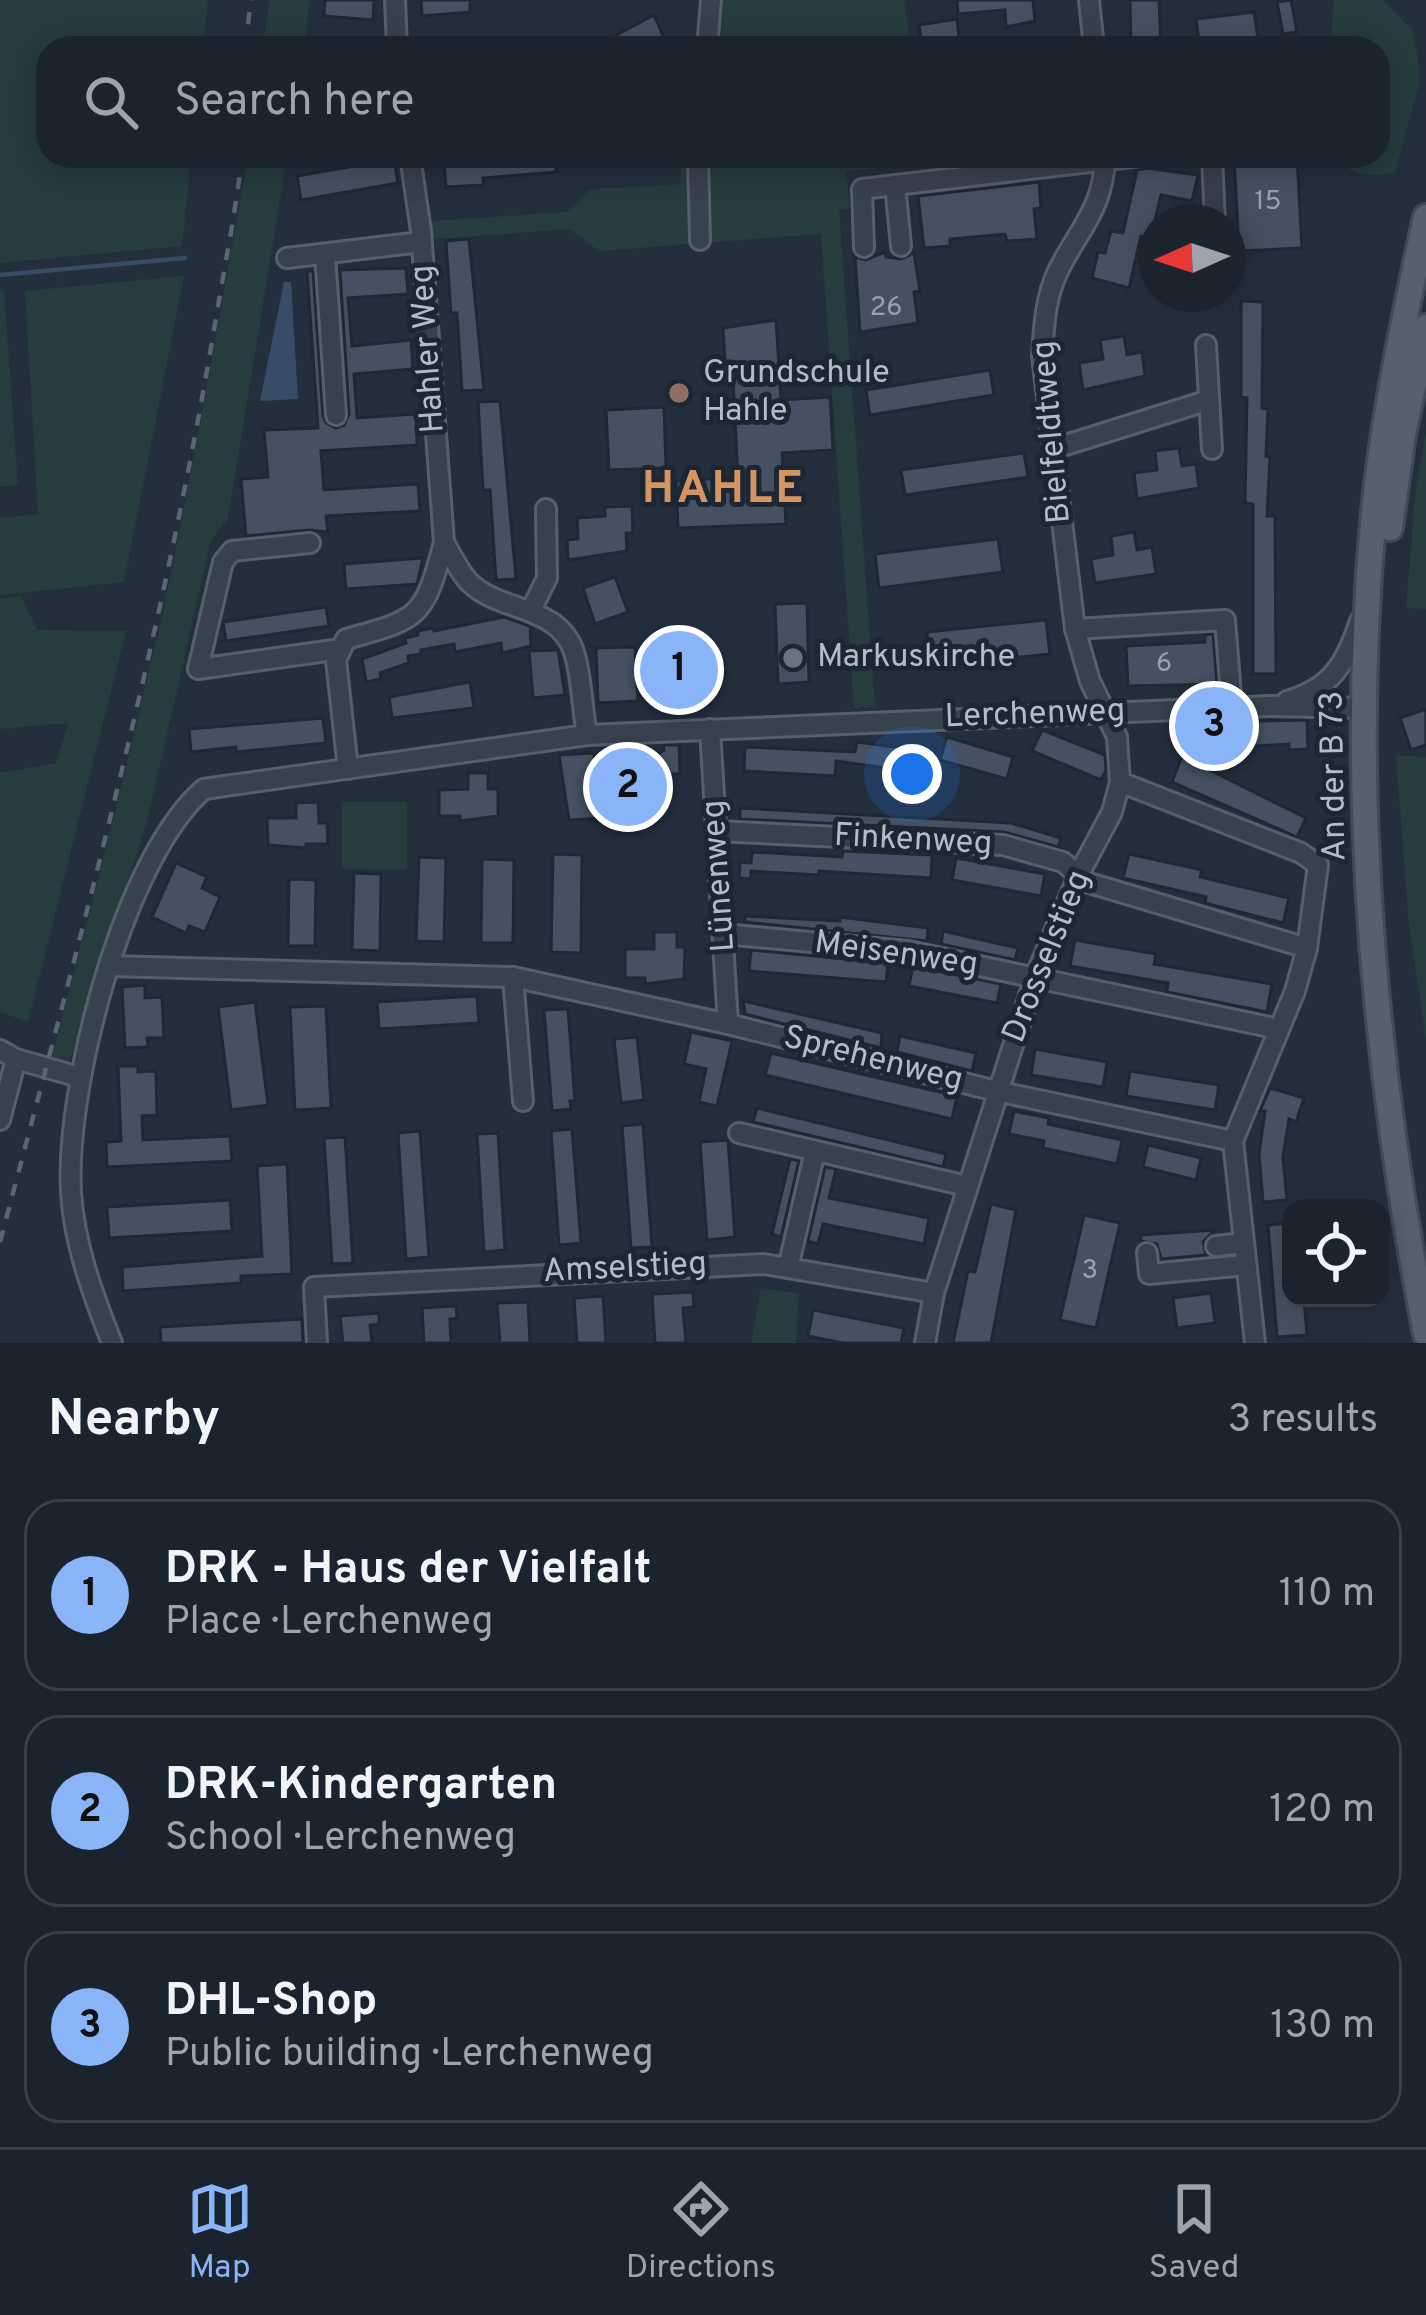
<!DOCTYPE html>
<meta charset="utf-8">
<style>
:root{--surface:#1b232e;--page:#242b36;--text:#f1f3f6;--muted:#a0a4aa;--line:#39404a;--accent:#8ab4f8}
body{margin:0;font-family:Overpass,sans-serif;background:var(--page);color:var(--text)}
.controls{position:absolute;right:36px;bottom:36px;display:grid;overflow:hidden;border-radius:24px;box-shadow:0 6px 30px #0003}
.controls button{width:108px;height:108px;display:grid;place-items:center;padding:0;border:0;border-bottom:3px solid var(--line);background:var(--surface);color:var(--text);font:60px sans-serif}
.compass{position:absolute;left:1138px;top:204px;width:108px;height:108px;border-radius:50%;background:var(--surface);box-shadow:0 6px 30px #0003;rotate:267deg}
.you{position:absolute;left:912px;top:774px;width:42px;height:42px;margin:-30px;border:9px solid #fff;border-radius:50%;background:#1a73e8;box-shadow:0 0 0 18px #1a73e833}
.badge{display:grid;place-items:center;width:78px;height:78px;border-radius:50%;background:var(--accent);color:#111;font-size:39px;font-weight:700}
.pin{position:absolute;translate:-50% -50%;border:6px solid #fff;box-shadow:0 3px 12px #0006}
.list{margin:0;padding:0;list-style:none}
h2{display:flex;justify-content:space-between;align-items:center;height:156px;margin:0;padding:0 48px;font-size:51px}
h2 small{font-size:39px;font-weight:400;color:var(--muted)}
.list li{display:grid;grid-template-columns:78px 1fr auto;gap:36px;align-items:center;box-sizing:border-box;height:192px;margin:0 24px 24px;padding:0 24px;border:3px solid var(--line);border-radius:36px}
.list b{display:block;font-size:45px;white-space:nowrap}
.list p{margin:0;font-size:39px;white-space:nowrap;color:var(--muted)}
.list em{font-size:39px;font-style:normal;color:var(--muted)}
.icon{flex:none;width:66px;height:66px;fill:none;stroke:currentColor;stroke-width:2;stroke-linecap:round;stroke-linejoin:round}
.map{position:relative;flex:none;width:1426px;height:1343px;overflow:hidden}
.search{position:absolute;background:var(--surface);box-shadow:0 6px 30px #0003;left:36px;right:36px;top:36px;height:132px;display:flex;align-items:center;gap:30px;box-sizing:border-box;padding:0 42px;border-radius:36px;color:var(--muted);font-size:45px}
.sheet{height:804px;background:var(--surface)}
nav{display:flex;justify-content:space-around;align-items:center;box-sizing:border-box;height:168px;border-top:3px solid var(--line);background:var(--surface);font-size:33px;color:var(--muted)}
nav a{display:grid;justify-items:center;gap:6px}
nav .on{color:var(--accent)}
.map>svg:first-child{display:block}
.green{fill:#263c3f}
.water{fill:#394c67}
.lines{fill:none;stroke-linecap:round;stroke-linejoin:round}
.stream{stroke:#394c67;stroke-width:4.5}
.building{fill:#455162;stroke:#1f2835;stroke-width:3}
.minor-casing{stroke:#565f6c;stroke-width:24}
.major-casing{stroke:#414a57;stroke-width:30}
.minor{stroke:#38414e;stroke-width:18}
.major{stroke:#56606e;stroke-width:24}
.rail{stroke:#5a6575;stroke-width:4.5;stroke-dasharray:12 12;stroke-linecap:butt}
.education-dot{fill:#8d6e63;stroke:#1d2633;stroke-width:4.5}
.worship-dot{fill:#6b7280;stroke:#1d2633;stroke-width:4.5}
.labels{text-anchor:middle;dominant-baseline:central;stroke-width:10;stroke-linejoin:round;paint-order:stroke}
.number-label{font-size:27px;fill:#98a1af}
.street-label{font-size:33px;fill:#b4bcc9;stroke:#1d2633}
.poi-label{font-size:33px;fill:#b4bcc9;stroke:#1d2633;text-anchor:start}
.district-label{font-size:45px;font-weight:bold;letter-spacing:3px;fill:#d59563;stroke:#1d2633}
</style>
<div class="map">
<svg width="1426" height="1343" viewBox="0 0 1426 1343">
<rect width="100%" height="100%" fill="#242f3e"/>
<g class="green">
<polygon points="0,0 208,0 203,48 48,48 48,156 191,156 182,246 0,263"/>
<polygon points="269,0 310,0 304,48 263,48"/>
<polygon points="716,0 904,0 911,48 712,48"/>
<path d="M1334,0H1383L1413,31L1418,61L1419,84L1395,173C1372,177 1351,177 1336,156H1378V48H1330Z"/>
<path d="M248,156H287L228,519L211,540L147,822L68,1066L51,1060C89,915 127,770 160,624C194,469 220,312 248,156Z"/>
<polygon points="681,156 925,156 926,164 846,171 850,208 839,210 875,707 854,708 821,234 599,251 570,229 433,239 432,221 567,212 590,189 680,184"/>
<polygon points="184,276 124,582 0,595 0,518 38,514 25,291"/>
<polygon points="4,290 18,485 0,487 0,291"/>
<polygon points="1426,432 1426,609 1406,608 1416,486"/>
<polygon points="21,596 37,630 126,631 28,1022 0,1012 0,773 56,763 68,723 0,729 0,599"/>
<polygon points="1396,755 1426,757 1426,1039 1409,925"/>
<polygon points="342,802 407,802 407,870 342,869"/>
<polygon points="761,1288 799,1294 796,1343 751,1343"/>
</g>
<polygon class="water" points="284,282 291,282 298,399 260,401"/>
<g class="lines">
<polyline class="stream" points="0,275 185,258"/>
</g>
<g class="building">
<polygon points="325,0 374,0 373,20 324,16"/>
<polygon points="421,0 470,0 470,12 422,16"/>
<polygon points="957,0 1033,0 1035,21 1006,27 1005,10 958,14"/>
<polygon points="1130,0 1159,0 1161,48 1131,48"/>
<polygon points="1291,0 1297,32 1283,34 1277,2"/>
<polygon points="1254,12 1259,45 1245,47 1244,41 1200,47 1196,19"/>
<polygon points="654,15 664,38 642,48 592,48"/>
<polygon points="957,19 960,48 922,48 919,25"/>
<polygon points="481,156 555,156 556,172 483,178 484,185 446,187 444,162"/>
<polygon points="1234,156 1297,156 1302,248 1239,251"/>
<polygon points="394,159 398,183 301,200 297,176"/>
<polygon points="1147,168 1198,175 1192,201 1161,195 1151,237 1141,236 1129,288 1092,278 1098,252 1105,253 1111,231 1123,233 1137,170"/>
<polygon points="1039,182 1041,208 1034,209 1037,239 1007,241 1005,234 950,239 950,246 924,248 918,196"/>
<polygon points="469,239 484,390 462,391 457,313 451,313 446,241"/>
<polygon points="885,252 886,257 901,259 914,253 920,291 914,292 918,323 860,332 855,257 866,260"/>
<polygon points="406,268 408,294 348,298 352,346 411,340 413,369 354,374 357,418 416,414 417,445 321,451 324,490 418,484 420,511 326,516 328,532 309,530 246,536 241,479 268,477 264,430 318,428 307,271 313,271 323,416 326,423 336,428 344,425 349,414 340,270"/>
<polygon points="1241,301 1263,302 1262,408 1268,409 1266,456 1270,457 1267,516 1275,516 1276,674 1253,674 1253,504 1245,503 1247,398 1241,397"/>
<polygon points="776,320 781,400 830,397 833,450 782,453 786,524 678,528 676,481 738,477 732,361 725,361 723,328"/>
<polygon points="1124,336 1127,355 1142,352 1145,376 1083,390 1079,363 1103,359 1100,340"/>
<polygon points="990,370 994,395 870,415 866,390"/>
<polygon points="500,401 516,579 496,580 490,490 483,490 478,402"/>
<polygon points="664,407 666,468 609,470 606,410"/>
<polygon points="1179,448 1182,466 1196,464 1199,488 1137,499 1134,473 1157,470 1155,451"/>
<polygon points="1024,453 1028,477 905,495 901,470"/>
<polygon points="632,506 633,533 626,533 627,551 568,560 567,540 578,539 577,518 605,516 605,507"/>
<polygon points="1134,532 1137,550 1152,547 1156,574 1095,583 1091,559 1113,555 1111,536"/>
<polygon points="998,539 1003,572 879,588 875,554"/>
<polygon points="423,558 417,584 346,589 344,564"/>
<polygon points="615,577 628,612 595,624 583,588"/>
<polygon points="807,603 809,682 778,684 775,604"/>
<polygon points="326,607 329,626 226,641 223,622"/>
<polygon points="504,617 530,626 531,646 502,653 501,643 455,652 454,644 421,650 421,654 408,656 409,663 380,673 381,679 366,682 362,659 406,643 405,638 418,635 418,631 433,628 434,631"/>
<polygon points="1046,620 1050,654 930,666 927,632"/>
<polygon points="1213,634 1217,684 1128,686 1126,646 1205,642 1205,635"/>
<polygon points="635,647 638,701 598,703 596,648"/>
<polygon points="558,650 565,695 533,698 529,651"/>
<polygon points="696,652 698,686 661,688 660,653"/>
<polygon points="470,682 474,708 392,718 389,697"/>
<polygon points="1426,709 1426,745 1411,750 1400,718"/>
<polygon points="323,718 326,743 236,752 236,747 191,752 189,729"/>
<polygon points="1307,720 1308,749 1289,750 1289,744 1222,748 1202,731 1209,722"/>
<polygon points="1042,730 1105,755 1106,770 1101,780 1032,751"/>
<polygon points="947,737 1013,757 1007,779 940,760"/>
<polygon points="857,742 924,751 921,773 836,761 835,776 744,771 745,747 855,752"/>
<polygon points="663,745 679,745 680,774 662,774 651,794 657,802 651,813 639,814 635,824 625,825 621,817 569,820 559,755 594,753 596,776 639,774 659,770 651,758 664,750"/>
<polygon points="1189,750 1206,757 1202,766 1306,818 1297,837 1172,782 1182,756 1186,758"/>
<polygon points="468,773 488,773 488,789 498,789 498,816 460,821 460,816 439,816 439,790 468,789"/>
<polygon points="318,802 319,823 327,823 328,844 306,844 306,848 268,845 267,818 296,818 296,803"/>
<polygon points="740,808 1011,823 1061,838 1058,847 1004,832 740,819"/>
<polygon points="843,851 932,855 931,878 819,871 819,875 751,871 751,879 739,878 740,862 751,863 752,852 842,857"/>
<polygon points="553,854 582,855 581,953 551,952"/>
<polygon points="1129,854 1202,870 1200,877 1289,898 1283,923 1205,903 1206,897 1123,878"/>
<polygon points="419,857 446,858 444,942 416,941"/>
<polygon points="956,858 1045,874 1041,896 952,880"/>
<polygon points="482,859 514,860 513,943 481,943"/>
<polygon points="176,863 207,877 202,888 220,897 205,932 189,926 186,933 152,917"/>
<polygon points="354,873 381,874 380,951 352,950"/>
<polygon points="289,879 316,880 315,946 288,946"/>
<polygon points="745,916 840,921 840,917 928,928 927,941 745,922"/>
<polygon points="943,931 1018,948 1015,960 941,944"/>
<polygon points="654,932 677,932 677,947 685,947 684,979 645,984 645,978 625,978 625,949 654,949"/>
<polygon points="1075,940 1156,954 1154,964 1272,984 1267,1012 1167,992 1168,983 1070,966"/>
<polygon points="751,950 888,963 886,982 749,971"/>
<polygon points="913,966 1001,984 997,1003 909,986"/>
<polygon points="145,985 145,998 162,997 164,1038 147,1038 148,1047 125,1048 122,987"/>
<polygon points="477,996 479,1023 379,1029 377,1002"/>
<polygon points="743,1001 882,1033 881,1048 745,1014"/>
<polygon points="255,1002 268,1105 231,1110 218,1007"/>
<polygon points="326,1006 331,1108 295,1110 290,1007"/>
<polygon points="568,1009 575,1101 570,1101 571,1109 552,1111 544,1010"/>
<polygon points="691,1032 732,1041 717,1106 699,1102 706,1069 684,1064"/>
<polygon points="900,1036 976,1053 972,1071 897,1052"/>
<polygon points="637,1037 644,1100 621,1103 614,1039"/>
<polygon points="1035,1049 1107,1062 1103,1087 1031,1075"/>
<polygon points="771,1053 957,1096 952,1119 765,1075"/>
<polygon points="118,1066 138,1066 138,1072 156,1071 157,1115 142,1116 143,1140 230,1136 232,1161 107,1167 106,1142 121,1141"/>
<polygon points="1130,1071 1219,1085 1215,1110 1126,1096"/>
<polygon points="1270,1088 1304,1098 1296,1122 1289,1119 1283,1157 1287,1200 1263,1202 1259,1154 1265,1111 1260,1111"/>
<polygon points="757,1108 946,1154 943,1167 753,1122"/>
<polygon points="1014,1111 1049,1118 1048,1124 1122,1140 1117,1164 1043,1148 1044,1141 1009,1134"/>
<polygon points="643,1124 652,1247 631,1248 622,1126"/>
<polygon points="572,1129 581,1243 559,1245 551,1131"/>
<polygon points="420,1131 429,1257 406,1259 398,1133"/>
<polygon points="498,1133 505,1250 484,1252 477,1134"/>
<polygon points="345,1137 353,1263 332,1264 324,1138"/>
<polygon points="728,1140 735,1237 707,1240 700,1142"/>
<polygon points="1148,1145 1201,1158 1196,1180 1143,1167"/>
<polygon points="790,1159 799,1161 781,1237 772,1234"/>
<polygon points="287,1164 292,1274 241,1276 241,1283 123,1291 122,1267 262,1256 257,1166"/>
<polygon points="825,1167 836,1169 829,1198 929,1218 924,1244 823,1224 818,1244 808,1241"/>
<polygon points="230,1200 232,1231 109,1238 107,1207"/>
<polygon points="991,1204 1016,1210 991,1343 953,1343 968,1271 975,1272"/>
<polygon points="1084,1215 1120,1223 1096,1328 1060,1320"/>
<polygon points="1291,1223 1291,1298 1304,1298 1307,1335 1277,1337 1268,1225"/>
<polygon points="1215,1230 1203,1242 1206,1255 1161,1259 1157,1244 1141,1241 1141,1235"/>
<polygon points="693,1292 694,1307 683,1308 686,1343 655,1343 652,1294"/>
<polygon points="1211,1293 1215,1323 1177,1328 1173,1298"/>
<polygon points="603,1296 606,1343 577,1343 574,1298"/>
<polygon points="528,1302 530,1343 500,1343 497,1303"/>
<polygon points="456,1306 457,1318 450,1319 451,1343 424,1343 422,1308"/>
<polygon points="813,1310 904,1328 901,1343 843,1343 808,1336"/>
<polygon points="379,1313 379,1324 370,1325 372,1343 343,1343 340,1316"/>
<polygon points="302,1319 303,1343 161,1343 160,1327"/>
</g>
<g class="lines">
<defs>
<g id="minor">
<polyline points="395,0 397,48"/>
<polyline points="1089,0 1094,48"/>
<polyline points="707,48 711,0"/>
<path d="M410,156L421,231L444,542C451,555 459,571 469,582C500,613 558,604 574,652C582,677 582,709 587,735"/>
<polyline points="698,156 700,240"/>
<polyline points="1212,156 1215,222"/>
<polyline points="895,185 901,246"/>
<polyline points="864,247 862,189 1141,156"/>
<polyline points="325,254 336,415"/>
<polyline points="287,258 421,242"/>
<polyline points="1206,345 1212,449"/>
<polyline points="1053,449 1209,400"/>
<polyline points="310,543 232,551 223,562 198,669 341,649"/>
<polyline points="531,610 547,578 546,509"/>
<polyline points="1075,629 1225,620 1232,707"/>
<path d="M341,649L346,639C419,619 424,619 444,542"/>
<polyline points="341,649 336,660 348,769"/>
<path d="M1287,701C1332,688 1346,663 1360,621"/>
<polyline points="710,729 728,1024"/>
<polyline points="1120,782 1301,853 1318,865 1307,948 1295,991 1233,1141 1255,1343"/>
<polyline points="716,831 1003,845 1063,862 1086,882 1307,948"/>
<polyline points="724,934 908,951 1279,1029"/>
<polyline points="110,966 513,977 728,1024 996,1091 1233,1141"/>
<polyline points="513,977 523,1101"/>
<polyline points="0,1050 16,1059 79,1077"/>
<polyline points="0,1120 16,1059"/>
<polyline points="739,1133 967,1186"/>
<polyline points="1216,1246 1244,1243"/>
<polyline points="1147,1253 1149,1274 1246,1265"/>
<polyline points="788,1268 815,1151"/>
<path d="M112,1343C93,1295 74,1244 71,1192C65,1088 124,857 204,789L587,735L1271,706L1365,708"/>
<polyline points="317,1343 314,1287 764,1264 934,1293"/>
<path d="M925,1343L934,1293L1035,977L1078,876L1112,812L1120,782L1117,737L1090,681L1075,629L1042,356C1044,327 1045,298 1058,271C1080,227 1104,208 1105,156"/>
</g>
<g id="major">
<path d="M1426,217C1405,314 1384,413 1374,512C1348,785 1374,1066 1426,1334"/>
<polyline points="1390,528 1403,434 1426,327"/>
</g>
</defs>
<use href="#minor" class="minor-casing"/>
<use href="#major" class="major-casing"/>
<use href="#minor" class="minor"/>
<use href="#major" class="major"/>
<g class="rail">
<polyline points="245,48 251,0"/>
<path d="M0,1242C81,936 164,631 216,318C225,264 236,210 242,156"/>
</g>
</g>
<circle class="education-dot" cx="679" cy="393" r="12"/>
<circle class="worship-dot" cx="793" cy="658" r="12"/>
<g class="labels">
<g class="number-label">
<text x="1268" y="202">15</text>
<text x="886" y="308">26</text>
<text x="1164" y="664">6</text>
<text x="1090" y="1271">3</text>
</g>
<g class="street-label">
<text transform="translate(429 349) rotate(-94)">Hahler Weg</text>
<text transform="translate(1053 432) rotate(-95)">Bielfeldtweg</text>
<text transform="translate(1035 715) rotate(-2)">Lerchenweg</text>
<text transform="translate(1335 776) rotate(-91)">An der B 73</text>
<text transform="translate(913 841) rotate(3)">Finkenweg</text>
<text transform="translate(720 876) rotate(-94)">Lünenweg</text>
<text transform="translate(896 955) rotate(8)">Meisenweg</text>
<text transform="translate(1048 957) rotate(-68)">Drosselstieg</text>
<text transform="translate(873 1060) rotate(14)">Sprehenweg</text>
<text transform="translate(625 1269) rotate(-3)">Amselstieg</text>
</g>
<g class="poi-label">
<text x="703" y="374">Grundschule<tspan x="703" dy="38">Hahle</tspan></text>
<text x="817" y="658">Markuskirche</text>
</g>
<g class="district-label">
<text x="724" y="490">HAHLE</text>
</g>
</g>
</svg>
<div class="controls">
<button><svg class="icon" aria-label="locate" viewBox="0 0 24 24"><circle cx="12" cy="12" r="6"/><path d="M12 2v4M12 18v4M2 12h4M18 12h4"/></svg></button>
</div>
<svg class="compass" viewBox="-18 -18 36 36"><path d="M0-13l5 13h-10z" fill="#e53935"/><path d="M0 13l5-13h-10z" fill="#a0a4aa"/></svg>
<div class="you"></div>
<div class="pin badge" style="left:679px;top:670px">1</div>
<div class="pin badge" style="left:628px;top:787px">2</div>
<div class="pin badge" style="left:1214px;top:726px">3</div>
<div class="search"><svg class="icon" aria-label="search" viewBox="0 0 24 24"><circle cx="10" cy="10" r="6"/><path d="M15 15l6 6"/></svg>Search here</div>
</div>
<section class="sheet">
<h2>Nearby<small>3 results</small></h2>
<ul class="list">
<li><span class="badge">1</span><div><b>DRK - Haus der Vielfalt</b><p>Place · Lerchenweg</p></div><em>110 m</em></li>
<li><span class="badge">2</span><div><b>DRK-Kindergarten</b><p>School · Lerchenweg</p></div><em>120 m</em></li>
<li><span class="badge">3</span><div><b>DHL-Shop</b><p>Public building · Lerchenweg</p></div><em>130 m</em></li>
</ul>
</section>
<nav>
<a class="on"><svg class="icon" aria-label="map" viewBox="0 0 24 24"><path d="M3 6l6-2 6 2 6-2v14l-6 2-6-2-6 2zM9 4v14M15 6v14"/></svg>Map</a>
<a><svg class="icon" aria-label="directions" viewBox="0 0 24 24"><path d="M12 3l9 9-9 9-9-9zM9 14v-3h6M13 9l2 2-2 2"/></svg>Directions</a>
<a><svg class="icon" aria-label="saved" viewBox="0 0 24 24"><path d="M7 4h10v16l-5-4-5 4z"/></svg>Saved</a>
</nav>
